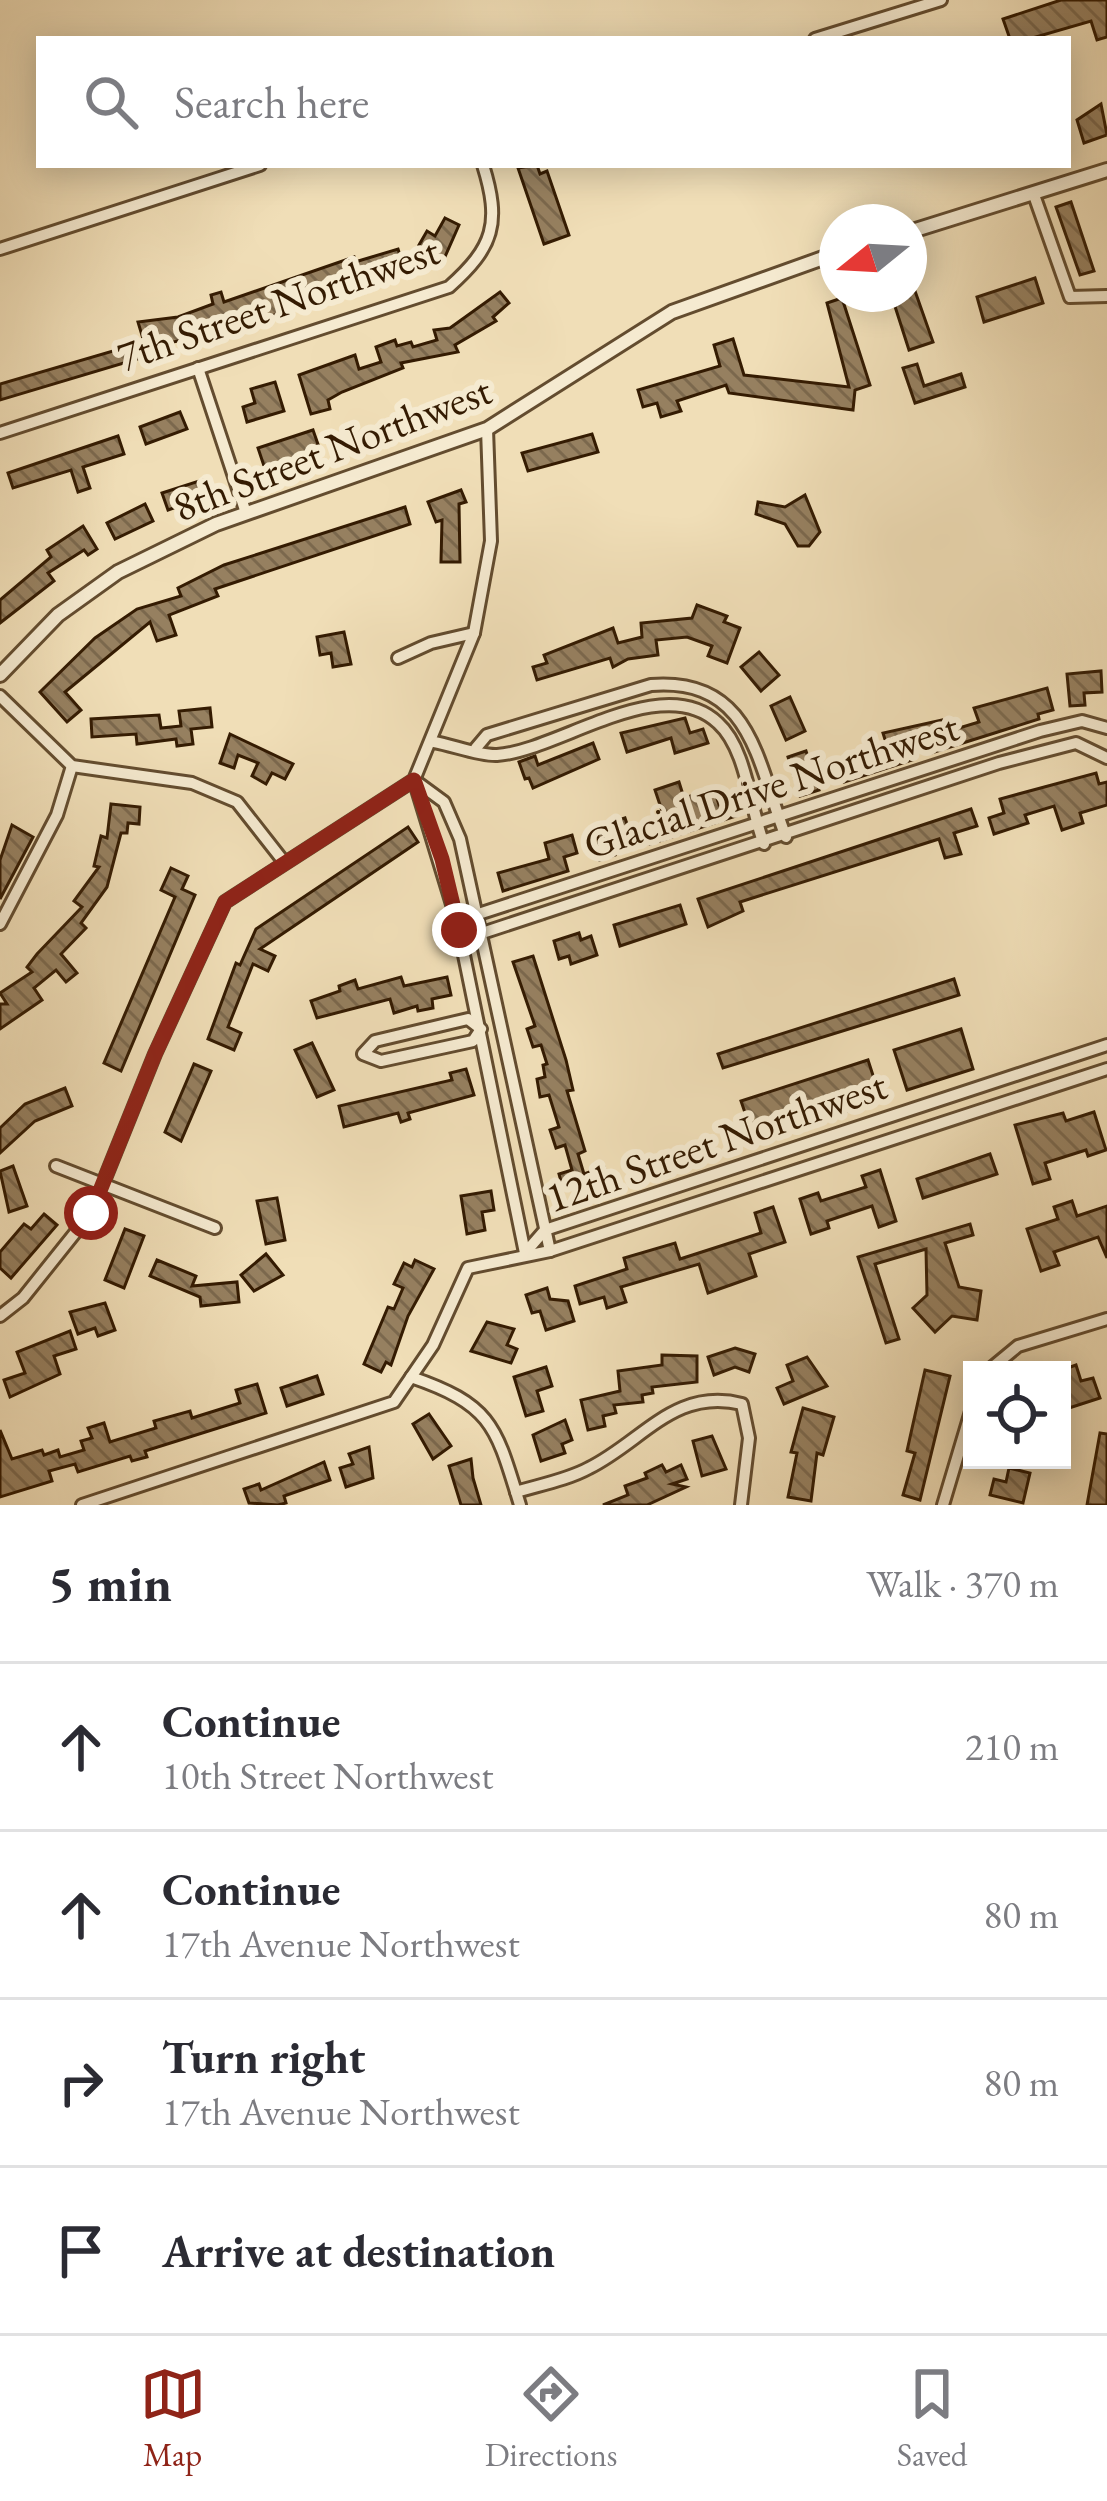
<!DOCTYPE html>
<meta charset="utf-8">
<style>
:root{--surface:#fff;--page:#f2f2f3;--text:#2b2b33;--muted:#7c7c81;--line:#e1e1e2;--accent:#8f2418}
body{margin:0;font-family:"EB Garamond",serif;background:var(--page);color:var(--text)}
.controls{position:absolute;right:36px;bottom:36px;display:grid;overflow:hidden;border-radius:0px;box-shadow:0 6px 30px #0003}
.controls button{width:108px;height:108px;display:grid;place-items:center;padding:0;border:0;border-bottom:3px solid var(--line);background:var(--surface);color:var(--text);font:60px sans-serif}
.compass{position:absolute;left:819px;top:204px;width:108px;height:108px;border-radius:50%;background:var(--surface);box-shadow:0 6px 30px #0003;rotate:252deg}
.stop{position:absolute;width:36px;height:36px;margin:-27px;border:9px solid #8f2418;border-radius:50%;background:#fff}
.stop.end{background:#8f2418;border-color:#fff;box-shadow:0 3px 12px #0008}
.list{margin:0;padding:0;list-style:none}
h2{display:flex;justify-content:space-between;align-items:center;height:156px;margin:0;padding:0 48px;font-size:51px}
h2 small{font-size:39px;font-weight:400;color:var(--muted)}
.list li{display:grid;grid-template-columns:78px 1fr auto;gap:36px;align-items:center;box-sizing:border-box;height:168px;padding:0 48px;border-top:3px solid var(--line)}
.list b{display:block;font-size:45px;white-space:nowrap}
.list p{margin:0;font-size:39px;white-space:nowrap;color:var(--muted)}
.list em{font-size:39px;font-style:normal;color:var(--muted)}
.icon{flex:none;width:66px;height:66px;fill:none;stroke:currentColor;stroke-width:2;stroke-linecap:round;stroke-linejoin:round}
.map{position:relative;flex:none;width:1107px;height:1505px;overflow:hidden}
.search{position:absolute;background:var(--surface);box-shadow:0 6px 30px #0003;left:36px;right:36px;top:36px;height:132px;display:flex;align-items:center;gap:30px;box-sizing:border-box;padding:0 42px;border-radius:0px;color:var(--muted);font-size:45px}
.sheet{height:828px;background:var(--surface)}
nav{display:flex;justify-content:space-around;align-items:center;box-sizing:border-box;height:168px;border-top:3px solid var(--line);background:var(--surface);font-size:33px;color:var(--muted)}
nav a{display:grid;justify-items:center;gap:6px}
nav .on{color:var(--accent)}
.map>svg:first-child{display:block}
.building{fill:url(#building-back-hatch);stroke:#341b02;stroke-width:3}
.lines{fill:none;stroke-linecap:round;stroke-linejoin:round}
.minor-casing{stroke:#634c2f;stroke-width:16}
.tertiary-casing{stroke:#634c2f;stroke-width:18}
.minor{stroke:#f5ead0;stroke-width:10}
.tertiary{stroke:#f5ead0;stroke-width:12}
.route{stroke:#8f2418;stroke-width:15}
.labels{text-anchor:middle;dominant-baseline:central;stroke-width:12;stroke-linejoin:round;paint-order:stroke}
.street-label{font-size:42px;fill:#341b02;stroke:#f5ead0}
</style>
<div class="map">
<svg width="1107" height="1505" viewBox="0 0 1107 1505">
<defs>
<pattern id="building-back-hatch" width="6" height="6" patternUnits="userSpaceOnUse" patternTransform="scale(3)"><rect width="6" height="6" fill="#968060"/><path d="M-1 5l2 2M0 0l6 6M5-1l2 2" fill="none" stroke="#7b684d"/></pattern>
</defs>
<rect width="100%" height="100%" fill="#f0deb7"/>
<filter id="stains"><feTurbulence type="fractalNoise" baseFrequency=".00167" numOctaves="4"/><feColorMatrix values="0 0 0 0 .2 0 0 0 0 .09 0 0 0 0 .02 0 0 0 .5 -.17"/></filter>
<radialGradient id="worn" r=".72"><stop offset=".6" stop-color="#630" stop-opacity="0"/><stop offset="1" stop-color="#630" stop-opacity=".3"/></radialGradient>
<g class="building">
<polygon points="1061,0 1107,0 1107,37 1097,40 1091,21 1029,39 1010,39 1003,19"/>
<polygon points="1101,104 1107,135 1084,143 1077,120"/>
<polygon points="537,165 540,174 547,171 569,235 544,244 518,168"/>
<polygon points="1071,202 1094,271 1080,275 1056,207"/>
<polygon points="445,218 459,225 444,259 419,245 427,231 435,236"/>
<polygon points="398,249 405,271 215,335 211,322 192,327 195,337 152,347 154,354 0,400 0,384 144,342 138,322 178,317 213,304 211,295 221,292 224,302 354,257 355,262"/>
<polygon points="909,274 933,342 909,350 891,294 909,294"/>
<polygon points="1035,278 1043,303 984,322 977,297"/>
<polygon points="500,292 509,303 493,317 496,321 455,345 458,352 401,363 403,368 342,392 328,400 330,409 311,414 299,375 355,355 359,369 381,362 376,347 395,340 397,346 411,342 413,347 437,340 434,330 450,328"/>
<polygon points="842,298 870,385 855,390 853,410 729,393 726,385 677,401 681,411 661,417 657,403 643,407 638,390 720,366 714,345 733,339 744,375 849,387 827,303"/>
<polygon points="917,364 924,386 961,374 965,387 915,403 903,368"/>
<polygon points="275,382 284,411 247,422 243,407 255,403 251,389"/>
<polygon points="180,412 187,429 146,444 140,427"/>
<polygon points="313,430 321,453 264,466 258,448"/>
<polygon points="592,434 598,452 528,471 522,453"/>
<polygon points="118,436 124,454 83,467 90,488 78,492 71,470 13,488 8,473"/>
<polygon points="202,480 208,496 168,510 162,493"/>
<polygon points="461,490 466,502 459,504 460,562 441,562 442,520 436,522 428,502"/>
<polygon points="805,495 820,532 809,546 798,546 785,524 756,514 758,502 785,507"/>
<polygon points="145,504 153,521 115,539 107,523"/>
<polygon points="405,507 410,524 215,589 218,596 169,615 176,635 157,641 150,622 65,692 81,710 67,722 40,692 95,638 137,609 181,596 178,588 224,565"/>
<polygon points="83,526 97,549 88,555 84,550 48,573 54,581 0,623 0,600 51,557 47,550"/>
<polygon points="697,605 727,616 724,622 740,628 727,663 708,656 712,646 687,637 656,640 658,655 628,659 613,667 610,658 537,680 533,667 547,663 544,655 613,628 618,643 642,637 641,623 692,618"/>
<polygon points="344,632 351,664 333,667 331,653 320,655 317,637"/>
<polygon points="759,652 779,675 761,691 741,667"/>
<polygon points="1101,671 1102,692 1084,693 1085,705 1070,706 1067,674"/>
<polygon points="1047,688 1053,710 1038,714 1039,719 931,753 927,740 908,746 912,760 844,782 839,765 888,749 883,733 942,720 946,732 979,722 974,708"/>
<polygon points="790,697 805,731 786,740 771,706"/>
<polygon points="210,708 212,727 191,729 193,744 177,746 176,739 137,744 136,734 92,737 91,719 159,715 161,728 181,726 179,711"/>
<polygon points="685,718 690,733 703,729 708,743 675,753 671,738 627,752 621,733"/>
<polygon points="230,734 293,764 285,779 272,773 266,784 252,776 258,763 238,755 234,768 220,763"/>
<polygon points="593,743 599,759 533,788 529,778 525,779 519,762 535,756 538,765"/>
<polygon points="806,751 819,790 800,796 788,757"/>
<polygon points="1096,773 1099,784 1107,782 1107,805 1080,813 1083,823 1062,830 1054,806 1025,815 1028,823 994,834 989,818 1004,813 1000,799"/>
<polygon points="679,782 684,798 714,789 719,805 732,801 736,816 650,844 644,826 665,820 655,790"/>
<polygon points="111,804 140,807 139,824 128,823 127,833 121,833 107,887 81,923 86,928 61,954 77,973 66,982 56,970 34,988 42,1000 0,1029 0,1004 7,1004 0,993 32,972 27,967 37,954 82,907 74,901 99,867 94,866 101,836 107,838"/>
<polygon points="971,809 977,826 954,833 961,854 945,858 939,839 740,902 743,911 708,927 698,899"/>
<polygon points="625,818 631,836 612,843 615,855 600,860 597,827"/>
<polygon points="12,825 33,837 0,899 0,860"/>
<polygon points="408,827 418,842 260,949 275,956 268,971 253,964 228,1027 241,1033 234,1050 208,1039 236,963 240,965 256,929"/>
<polygon points="572,835 577,853 564,857 568,871 503,891 498,873 549,859 545,843"/>
<polygon points="171,868 188,876 182,889 195,895 121,1071 104,1063 175,897 161,890"/>
<polygon points="680,905 686,924 620,946 614,925"/>
<polygon points="579,933 581,940 591,936 597,955 571,964 569,956 559,959 554,941"/>
<polygon points="533,956 566,1060 573,1090 567,1091 585,1151 578,1154 584,1174 604,1167 609,1182 596,1186 599,1193 577,1200 571,1182 562,1185 559,1174 572,1170 565,1145 556,1148 550,1130 559,1127 549,1095 540,1097 537,1079 545,1077 543,1065 547,1064 541,1045 533,1047 527,1029 535,1026 513,962"/>
<polygon points="401,977 404,986 447,977 451,995 432,999 433,1008 418,1011 417,1006 394,1013 390,999 317,1018 311,1001 340,991 339,986 355,980 358,989"/>
<polygon points="954,979 959,995 723,1068 718,1054"/>
<polygon points="961,1029 973,1069 907,1090 894,1050"/>
<polygon points="312,1043 334,1090 317,1097 295,1050"/>
<polygon points="868,1060 881,1100 755,1142 741,1101"/>
<polygon points="194,1064 211,1071 181,1141 165,1132"/>
<polygon points="466,1069 474,1095 408,1113 410,1119 401,1122 398,1113 344,1127 339,1106 452,1080 450,1073"/>
<polygon points="65,1088 72,1106 35,1121 0,1153 0,1128 25,1104"/>
<polygon points="1094,1112 1106,1150 1088,1156 1086,1150 1045,1163 1050,1179 1033,1184 1015,1125 1063,1113 1066,1121"/>
<polygon points="990,1154 997,1174 923,1198 917,1179"/>
<polygon points="13,1166 27,1206 9,1212 0,1171"/>
<polygon points="880,1170 896,1221 879,1227 872,1206 827,1221 829,1228 811,1234 800,1199 818,1193 821,1201 866,1187 862,1176"/>
<polygon points="491,1191 494,1210 482,1212 485,1230 467,1234 461,1196"/>
<polygon points="277,1198 285,1240 266,1244 257,1201"/>
<polygon points="1072,1201 1077,1216 1107,1206 1107,1258 1098,1237 1054,1252 1059,1265 1041,1271 1027,1229 1058,1219 1054,1207"/>
<polygon points="773,1207 785,1242 749,1254 756,1276 708,1293 699,1264 621,1287 626,1302 607,1308 604,1297 580,1304 575,1286 627,1269 624,1258 675,1243 680,1259 761,1233 755,1213"/>
<polygon points="44,1214 57,1225 11,1278 0,1268 0,1252 24,1224 31,1229"/>
<polygon points="970,1224 973,1235 945,1243 959,1287 981,1291 977,1320 952,1316 935,1332 913,1308 927,1295 926,1249 875,1264 899,1339 886,1343 858,1257"/>
<polygon points="125,1229 144,1236 124,1288 105,1280"/>
<polygon points="266,1254 283,1275 254,1291 241,1275"/>
<polygon points="157,1260 196,1276 192,1286 237,1282 239,1302 201,1306 200,1297 150,1276"/>
<polygon points="415,1260 434,1269 408,1316 391,1365 386,1362 381,1372 364,1364 388,1307 394,1309 403,1288 394,1284 404,1263 412,1267"/>
<polygon points="547,1288 550,1299 568,1301 574,1321 546,1330 540,1311 532,1313 526,1295"/>
<polygon points="105,1303 115,1330 98,1336 95,1328 78,1334 70,1312"/>
<polygon points="487,1322 514,1329 507,1345 517,1349 511,1363 471,1351"/>
<polygon points="70,1331 76,1349 54,1356 60,1374 10,1397 4,1380 25,1373 17,1352"/>
<polygon points="735,1348 755,1354 749,1372 735,1367 714,1375 708,1357"/>
<polygon points="662,1355 697,1356 697,1382 652,1387 653,1393 642,1395 643,1402 614,1405 616,1413 603,1416 605,1426 588,1430 581,1400 620,1391 618,1371 662,1365"/>
<polygon points="807,1357 827,1386 784,1404 777,1388 793,1381 787,1365"/>
<polygon points="1076,1365 1081,1381 1093,1378 1100,1398 1069,1408 1062,1370"/>
<polygon points="546,1367 552,1386 537,1391 543,1411 526,1416 514,1377"/>
<polygon points="925,1370 950,1376 920,1500 903,1495 915,1453 907,1451"/>
<polygon points="317,1376 323,1394 287,1406 281,1388"/>
<polygon points="257,1384 266,1413 145,1451 147,1457 132,1461 130,1456 78,1472 75,1464 49,1471 52,1481 0,1497 0,1430 12,1459 42,1450 44,1455 58,1450 60,1457 84,1450 81,1441 92,1438 88,1428 104,1423 110,1442 156,1428 154,1421 190,1411 192,1418 240,1403 236,1390"/>
<polygon points="803,1408 834,1417 823,1455 817,1453 811,1501 788,1497 797,1453 791,1452"/>
<polygon points="429,1414 451,1446 433,1459 413,1424"/>
<polygon points="565,1420 572,1440 562,1444 565,1453 541,1461 533,1435"/>
<polygon points="1100,1433 1107,1434 1107,1505 1087,1505"/>
<polygon points="712,1436 726,1469 702,1476 693,1441"/>
<polygon points="369,1447 373,1478 346,1487 340,1468 353,1464 349,1454"/>
<polygon points="471,1459 473,1478 481,1505 461,1505 449,1466"/>
<polygon points="324,1462 330,1480 284,1496 286,1503 278,1505 249,1503 244,1489 259,1484 261,1490"/>
<polygon points="662,1465 666,1472 681,1465 687,1479 672,1484 686,1487 647,1505 603,1505 628,1495 625,1486 647,1478 645,1473"/>
<polygon points="1009,1468 1030,1473 1023,1503 990,1495 994,1479 1006,1482"/>
</g>
<g class="lines">
<defs>
<g id="minor">
<polyline points="815,39 941,0"/>
<polyline points="1034,195 1070,297 1107,296"/>
<polyline points="0,249 260,165"/>
<polyline points="198,368 246,513"/>
<path d="M0,433L449,287C494,247 501,223 483,165"/>
<polyline points="398,658 431,643 474,633"/>
<polyline points="0,696 72,766 192,783 237,802 284,862"/>
<path d="M434,742C452,745 480,756 497,755C558,751 662,670 718,723C747,749 750,809 764,844"/>
<path d="M476,748L487,735L651,685C752,677 757,763 786,837"/>
<polyline points="414,780 444,802 460,839 550,1251"/>
<polyline points="415,783 457,921 525,1253"/>
<polyline points="457,921 1040,731 1082,721 1107,728"/>
<polyline points="0,924 57,815 72,766"/>
<polyline points="461,940 999,763 1076,743 1107,758"/>
<polygon points="468,1019 481,1029 473,1041 381,1061 363,1054 375,1041"/>
<polyline points="56,1166 215,1228"/>
<polyline points="525,1253 545,1230 1107,1045"/>
<polyline points="0,1316 23,1298 91,1213 155,1054 225,902 414,780 474,633 491,541 487,429"/>
<polyline points="989,1370 1018,1346 1107,1319"/>
<path d="M411,1377C493,1405 496,1427 520,1505"/>
<path d="M516,1492C539,1485 567,1480 589,1468C642,1442 675,1387 742,1404L749,1438L741,1505"/>
<polyline points="82,1505 394,1402 433,1345 468,1268 550,1251 1107,1069"/>
<polyline points="943,1505 972,1408"/>
</g>
<g id="tertiary">
<polyline points="909,232 1107,170"/>
<polyline points="0,675 58,615 118,572 216,524 487,429 672,312 837,253"/>
</g>
</defs>
<use href="#minor" class="minor-casing"/>
<use href="#tertiary" class="tertiary-casing"/>
<use href="#minor" class="minor"/>
<use href="#tertiary" class="tertiary"/>
</g>
<g class="lines">
<polyline class="route" points="91,1213 155,1054 225,902 414,780 442,859 459,930"/>
</g>
<g class="labels">
<g class="street-label">
<text transform="translate(278 303) rotate(-19)">7th Street Northwest</text>
<text transform="translate(332 448) rotate(-21)">8th Street Northwest</text>
<text transform="translate(771 785) rotate(-18)">Glacial Drive Northwest</text>
<text transform="translate(716 1141) rotate(-19)">12th Street Northwest</text>
</g>
</g>
<rect width="100%" height="100%" filter="url(#stains)"/>
<rect width="100%" height="100%" fill="url(#worn)"/>
</svg>
<div class="controls">
<button><svg class="icon" aria-label="locate" viewBox="0 0 24 24"><circle cx="12" cy="12" r="6"/><path d="M12 2v4M12 18v4M2 12h4M18 12h4"/></svg></button>
</div>
<svg class="compass" viewBox="-18 -18 36 36"><path d="M0-13l5 13h-10z" fill="#e53935"/><path d="M0 13l5-13h-10z" fill="#7c7c81"/></svg>
<div class="stop" style="left:91px;top:1213px"></div>
<div class="stop end" style="left:459px;top:930px"></div>
<div class="search"><svg class="icon" aria-label="search" viewBox="0 0 24 24"><circle cx="10" cy="10" r="6"/><path d="M15 15l6 6"/></svg>Search here</div>
</div>
<section class="sheet">
<h2>5 min<small>Walk · 370 m</small></h2>
<ul class="list">
<li><svg class="icon" aria-label="ahead" viewBox="0 0 24 24"><path d="M12 20V5M6 11l6-6 6 6"/></svg><div><b>Continue</b><p>10th Street Northwest</p></div><em>210 m</em></li>
<li><svg class="icon" aria-label="ahead" viewBox="0 0 24 24"><path d="M12 20V5M6 11l6-6 6 6"/></svg><div><b>Continue</b><p>17th Avenue Northwest</p></div><em>80 m</em></li>
<li><svg class="icon" aria-label="right" viewBox="0 0 24 24"><path d="M7 20v-9h11M14 6l5 5-5 5"/></svg><div><b>Turn right</b><p>17th Avenue Northwest</p></div><em>80 m</em></li>
<li><svg class="icon" aria-label="arrive" viewBox="0 0 24 24"><path d="M6 21V4h12l-3 4 3 4H6"/></svg><div><b>Arrive at destination</b></div></li>
</ul>
</section>
<nav>
<a class="on"><svg class="icon" aria-label="map" viewBox="0 0 24 24"><path d="M3 6l6-2 6 2 6-2v14l-6 2-6-2-6 2zM9 4v14M15 6v14"/></svg>Map</a>
<a><svg class="icon" aria-label="directions" viewBox="0 0 24 24"><path d="M12 3l9 9-9 9-9-9zM9 14v-3h6M13 9l2 2-2 2"/></svg>Directions</a>
<a><svg class="icon" aria-label="saved" viewBox="0 0 24 24"><path d="M7 4h10v16l-5-4-5 4z"/></svg>Saved</a>
</nav>
